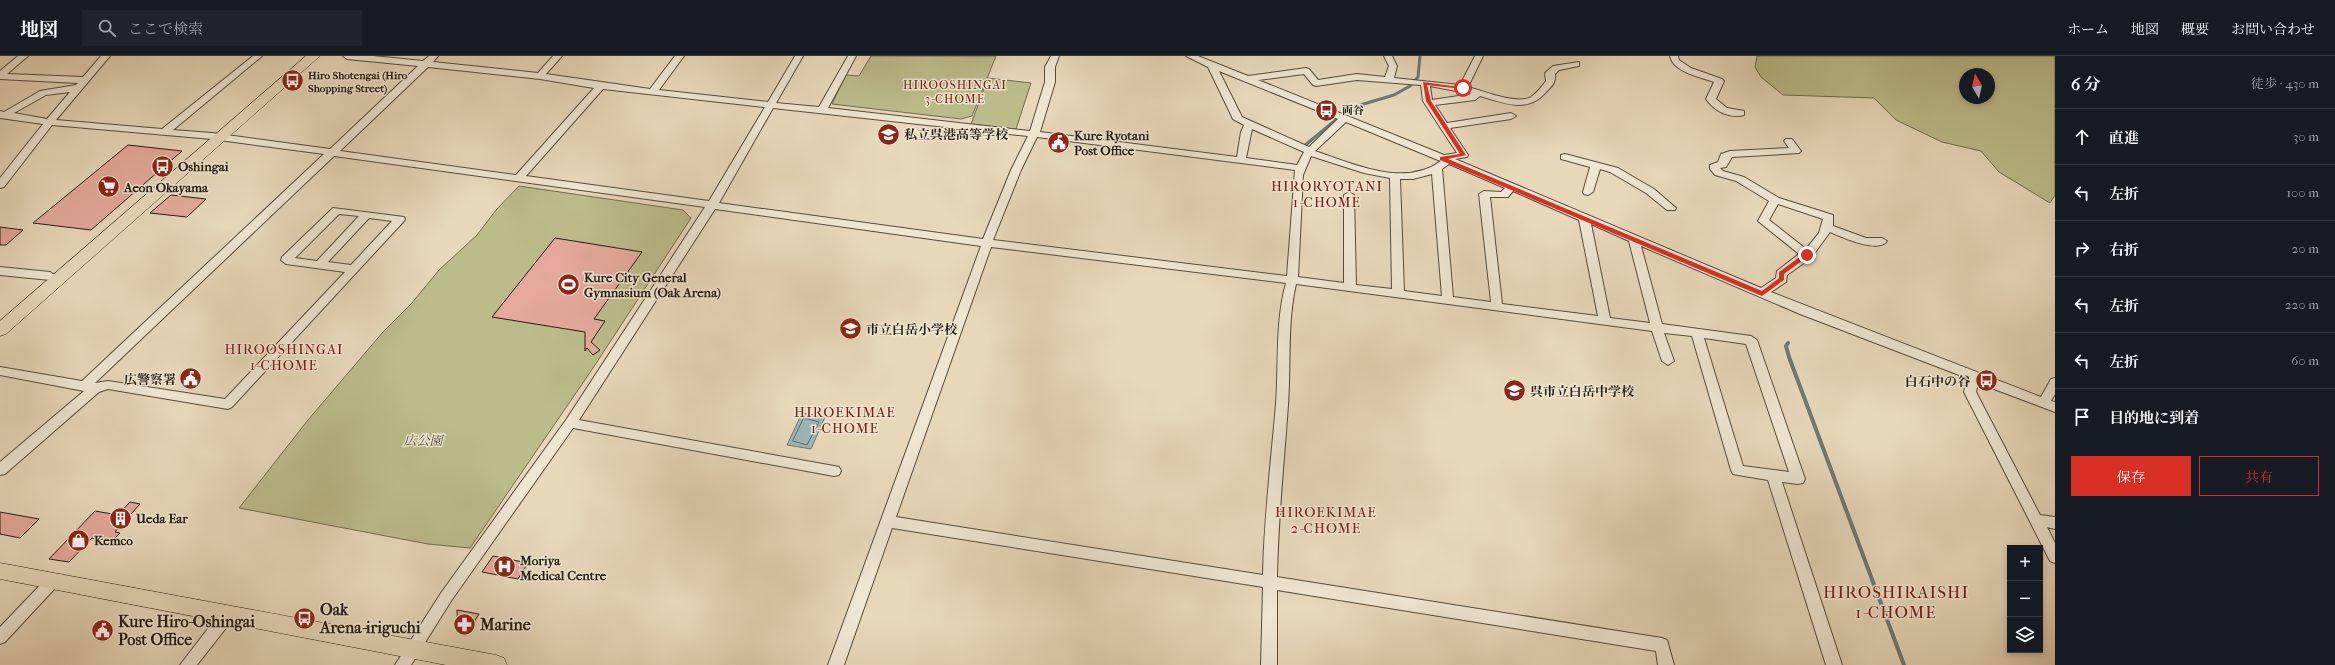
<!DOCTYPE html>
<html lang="ja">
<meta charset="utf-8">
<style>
:root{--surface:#171b24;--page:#20242c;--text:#f1f3f6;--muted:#9ea1a6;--line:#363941;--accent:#d93025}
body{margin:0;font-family:"IM FELL French Canon","Noto Serif JP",serif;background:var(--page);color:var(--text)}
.controls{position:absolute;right:12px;bottom:12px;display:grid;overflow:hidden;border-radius:0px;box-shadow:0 2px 6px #0003}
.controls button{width:36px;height:36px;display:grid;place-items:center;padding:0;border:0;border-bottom:1px solid var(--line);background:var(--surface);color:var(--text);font:20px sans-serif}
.compass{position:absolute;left:1959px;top:12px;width:36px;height:36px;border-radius:50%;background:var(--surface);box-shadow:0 2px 6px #0003;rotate:351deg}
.stop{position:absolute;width:12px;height:12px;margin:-9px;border:3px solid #d93025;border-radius:50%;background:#fff}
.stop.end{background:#d93025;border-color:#fff;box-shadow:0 1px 4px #0008}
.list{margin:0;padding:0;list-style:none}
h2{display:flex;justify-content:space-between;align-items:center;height:52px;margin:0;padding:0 16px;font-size:17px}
h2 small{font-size:13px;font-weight:400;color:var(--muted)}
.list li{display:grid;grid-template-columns:26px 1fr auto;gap:12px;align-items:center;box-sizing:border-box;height:56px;padding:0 16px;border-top:1px solid var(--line)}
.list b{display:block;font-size:15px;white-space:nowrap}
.list em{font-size:13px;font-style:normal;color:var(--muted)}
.actions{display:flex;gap:8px;padding:12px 16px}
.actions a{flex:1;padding:9px 0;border:1px solid var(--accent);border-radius:0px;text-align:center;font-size:14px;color:var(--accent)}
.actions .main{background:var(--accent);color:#fff}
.icon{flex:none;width:22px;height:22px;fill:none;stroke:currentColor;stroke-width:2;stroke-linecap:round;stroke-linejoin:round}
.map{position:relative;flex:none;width:2055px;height:609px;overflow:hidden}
header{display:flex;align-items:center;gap:24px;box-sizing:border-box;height:56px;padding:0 20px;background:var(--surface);border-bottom:1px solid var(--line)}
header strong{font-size:19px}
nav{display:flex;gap:22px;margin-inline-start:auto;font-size:14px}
.search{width:280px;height:36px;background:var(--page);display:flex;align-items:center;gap:10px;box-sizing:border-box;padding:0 14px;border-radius:0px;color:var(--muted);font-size:15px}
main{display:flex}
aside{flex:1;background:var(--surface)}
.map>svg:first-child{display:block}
.green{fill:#bcbc8b;stroke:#706c50;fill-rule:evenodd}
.water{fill:#9ab8b9;stroke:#6b7a77}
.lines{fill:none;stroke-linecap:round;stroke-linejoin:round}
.shore{stroke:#606a66;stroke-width:1}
.stream-far1{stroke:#6b7a77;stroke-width:3}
.stream{stroke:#6b7a77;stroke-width:4}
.building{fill:#e4a99b;stroke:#251c14}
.minor-casing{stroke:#564b3e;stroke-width:2}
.highway-casing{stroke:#251c14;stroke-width:1}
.minor{fill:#efe6d2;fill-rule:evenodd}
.highway{fill:#e7d8ba;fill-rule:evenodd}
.route{fill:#d93025}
.labels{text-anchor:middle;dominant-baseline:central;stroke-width:3;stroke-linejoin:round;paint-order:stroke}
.far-poi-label{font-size:11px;font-weight:bold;fill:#251c14;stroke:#efe6d2;text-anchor:start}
.far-neighbourhood-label{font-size:12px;letter-spacing:1px;fill:#7a1f14;stroke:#efe6d2}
.poi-label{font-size:13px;font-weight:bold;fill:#251c14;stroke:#efe6d2;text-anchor:start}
.park-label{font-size:13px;font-style:italic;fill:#524c38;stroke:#efe6d2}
.neighbourhood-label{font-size:14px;letter-spacing:1px;fill:#7a1f14;stroke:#efe6d2}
.near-poi-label{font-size:16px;font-weight:bold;fill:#251c14;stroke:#efe6d2;text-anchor:start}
.near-neighbourhood-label{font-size:17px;letter-spacing:1px;fill:#7a1f14;stroke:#efe6d2}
</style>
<header>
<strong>地図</strong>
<div class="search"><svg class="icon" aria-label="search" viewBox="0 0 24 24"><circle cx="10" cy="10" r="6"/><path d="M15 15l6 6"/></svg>ここで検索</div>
<nav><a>ホーム</a><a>地図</a><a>概要</a><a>お問い合わせ</a></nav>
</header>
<main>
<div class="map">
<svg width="2055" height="609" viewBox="0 0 2055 609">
<rect width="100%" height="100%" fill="#e7d8ba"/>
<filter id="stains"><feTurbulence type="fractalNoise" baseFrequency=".005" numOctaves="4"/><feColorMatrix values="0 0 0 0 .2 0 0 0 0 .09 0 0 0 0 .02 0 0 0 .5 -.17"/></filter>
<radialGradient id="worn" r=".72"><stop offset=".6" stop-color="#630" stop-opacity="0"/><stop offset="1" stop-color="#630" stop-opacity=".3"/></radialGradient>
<g class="green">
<polygon points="871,0 996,0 972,60 961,63 832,48 846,19 859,20"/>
<path d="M1757,0H2055V139L2050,147L1999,116L1981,95L1942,86L1896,64L1874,42L1783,39L1761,21L1755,11ZM1965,18H1989V42H1965Z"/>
<polygon points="988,22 1031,27 1016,73 971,68"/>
<polygon points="519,130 683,154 691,162 593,312 470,492 428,488 239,452 308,364 383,276 411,248 439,214 477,179 496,154"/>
</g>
<polygon class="water" points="802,357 825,361 811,393 787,389"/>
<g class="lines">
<polygon class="shore" points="804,362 819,366 807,389 793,385"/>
<polyline class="stream-far1" points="1303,91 1350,52 1394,39 1410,30 1418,21 1420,0"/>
<polyline class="stream" points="1788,287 1786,290 1789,301 1904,609"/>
</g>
<g class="building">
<polygon points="128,89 182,95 91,174 33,167"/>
<polygon points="171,139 206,143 187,161 150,157"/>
<polygon points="0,171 23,174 6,189 0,189"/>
<polygon points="555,182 642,196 594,263 605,265 591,286 600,294 593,299 587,292 585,295 585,276 492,261"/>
<polygon points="130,446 140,448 115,476 120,477 112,485 92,482 69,506 49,503 95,455 118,459"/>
<polygon points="0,456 39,463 20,482 0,478"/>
<polygon points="493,500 528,507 518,523 482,516"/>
<polygon points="457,554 479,558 466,579 458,577"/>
</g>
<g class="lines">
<defs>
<g id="minor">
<path d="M18,0H28L7,18L83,21L101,0H110L56,64L162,73L253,0H262L173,74L212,77L330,93L418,10L347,3L343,0H373L423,5L429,0H438L433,6L538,17L553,0H562L546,18L650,33L675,0H684L659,34L768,46L795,0H803L776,47L819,51L848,0H856L828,52L1030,75L1045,26V11L1051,0H1059L1055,11V26L1040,76L1237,101L1241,76L1244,69L1233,63L1208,11L1186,0H1198L1248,20L1306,12L1309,13L1318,24L1357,18L1385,21L1389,10L1384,0H1392L1397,10L1394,22L1460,29L1475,0H1483L1468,31C1484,35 1517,49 1531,41C1537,37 1542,30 1546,25L1545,17L1553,10L1579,6V10L1559,14L1555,18C1556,27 1552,30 1546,36C1527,58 1504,47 1480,40L1475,44L1435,49L1447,67L1511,57L1516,60L1511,63L1450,72L1468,99L1467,101L1455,103L1761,232L1776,222L1777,215L1799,198L1758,165L1769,145L1736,125L1715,119L1710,113V109L1718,106L1721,98L1730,95L1789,92L1784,85L1786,83H1792L1801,95L1799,97L1732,101L1726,111L1720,112L1723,115L1744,121L1779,142L1833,159V170L1866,182H1882L1887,185C1878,198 1842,181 1830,176L1811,202L1787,219L1786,226L1771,236L2041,341L2051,323L2055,322V338L2051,345L2055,346V356L1978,327L1976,336L2040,459L2055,461V473L2047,471L2055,487V507L2050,505L1964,336L1967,322L1800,258L1641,190L1662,268L1751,280L1757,284L1805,423L1803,427L1798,428L1782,426L1842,609H1826L1768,424L1738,419L1733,418L1731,414L1692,280L1664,277L1674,305L1668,309L1662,305L1652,275L1296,228C1287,267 1291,309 1288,349C1284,407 1278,463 1277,521L1662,582L1667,584L1674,609H1658L1656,595L1277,534V609H1261L1263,531L892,472L844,609H828L981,190L715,153L579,364L834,410L839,411L841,415L839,419L834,420L573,372L451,545L411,609H395L441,537L566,364L705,151L334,100L95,327L108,325L225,343L345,216L286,208L281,204L282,201L333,152L404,161L405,163L404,165L232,351L228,353L108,333L99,336L5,418L0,419V406L84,335L0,319V311L82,325L324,98L212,83L52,69L4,131L0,132V122L43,68L0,62V55L4,56L40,35L76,29L78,27L0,23V15ZM428,11L540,23L594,32L516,119L340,95ZM1219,15L1338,63L1309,91L1242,61ZM1304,18L1313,29L1316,30L1357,24L1421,29L1423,45L1457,97L1444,99L1258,24ZM1430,30L1472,38L1432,44ZM603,33L765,51L709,145L526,120ZM70,36L47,63L14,57L46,39ZM773,52L1028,80L1011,114L983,183L719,147ZM1346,66L1438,104L1441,105C1404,132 1354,108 1315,95ZM1252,73L1304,96L1297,109L1246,102ZM1037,81L1295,114L1287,220L993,184L1021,114ZM1311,100L1364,117L1390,122L1392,233L1356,229L1354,139L1349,136L1344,139V227L1298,221L1303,119ZM1449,108L1505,132L1501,136L1484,135L1479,138L1491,246L1453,241L1442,113ZM1432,118L1442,240L1404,235L1400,123H1413ZM1513,135L1579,164L1598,260L1502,248L1490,141H1508ZM1778,148L1823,163L1819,177L1806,193L1769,164ZM339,158L359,160L317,205L295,202ZM369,162L392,165L351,209L328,206ZM1591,168L1629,185L1650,267L1610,262ZM991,191L1286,227C1275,266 1279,308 1276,348C1271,406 1264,462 1263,519L896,461ZM1704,282L1746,288L1789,416L1743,410Z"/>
<path d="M1670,0H1678L1679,4L1691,12L1722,23L1724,25L1716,43L1727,52L1744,55V59C1730,63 1714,55 1706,43L1714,26C1700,21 1673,16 1670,0Z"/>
<polygon points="1565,98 1618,112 1654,133 1676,152 1675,154 1667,154 1646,137 1610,116 1600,113 1593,136 1588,139 1584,138 1583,136 1590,111 1561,103 1561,99"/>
<polygon points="0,211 50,216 56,220 50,224 0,219"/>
<polygon points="53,519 58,521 60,525 58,529 5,586 0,588 0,571 48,521"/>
<polygon points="228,552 233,553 235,558 233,563 197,609 180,609 223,553"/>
</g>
<g id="highway">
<polygon points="306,0 320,0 6,278 0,280 0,265"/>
<polygon points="0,507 496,599 504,602 507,609 446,609 0,523"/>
</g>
</defs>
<use href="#minor" class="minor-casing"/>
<use href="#highway" class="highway-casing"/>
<use href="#minor" class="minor"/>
<use href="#highway" class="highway"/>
</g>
<polygon class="route" points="1423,26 1466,32 1463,33 1427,29 1431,45 1466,99 1448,103 1762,235 1779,222 1779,216 1805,197 1810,199 1784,218 1784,224 1762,240 1440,104 1440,101 1460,98 1426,45"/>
<defs>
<symbol id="bus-disc" viewBox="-11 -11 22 22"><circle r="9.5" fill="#8f2418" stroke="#efe6d2"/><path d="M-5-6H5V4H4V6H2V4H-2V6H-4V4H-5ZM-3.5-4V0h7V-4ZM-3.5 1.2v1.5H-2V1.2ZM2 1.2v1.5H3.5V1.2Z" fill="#fff"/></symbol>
<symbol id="school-disc" viewBox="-11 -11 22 22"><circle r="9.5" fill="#8f2418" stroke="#efe6d2"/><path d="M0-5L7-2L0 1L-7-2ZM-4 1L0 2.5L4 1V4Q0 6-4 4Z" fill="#fff"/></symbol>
<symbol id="civic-disc" viewBox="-11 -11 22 22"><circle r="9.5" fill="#8f2418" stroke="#efe6d2"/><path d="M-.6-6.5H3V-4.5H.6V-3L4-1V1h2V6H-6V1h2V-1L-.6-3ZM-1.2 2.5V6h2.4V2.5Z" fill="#fff"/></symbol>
<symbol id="supermarket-disc" viewBox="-11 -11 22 22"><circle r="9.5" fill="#8f2418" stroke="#efe6d2"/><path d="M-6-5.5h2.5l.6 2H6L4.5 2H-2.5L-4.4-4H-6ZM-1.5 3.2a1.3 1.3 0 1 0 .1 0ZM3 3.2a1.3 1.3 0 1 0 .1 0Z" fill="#fff"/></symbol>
<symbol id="stadium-disc" viewBox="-11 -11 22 22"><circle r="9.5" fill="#8f2418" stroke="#efe6d2"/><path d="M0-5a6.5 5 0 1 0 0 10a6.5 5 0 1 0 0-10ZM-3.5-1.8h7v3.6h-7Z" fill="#fff"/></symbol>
<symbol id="building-disc" viewBox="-11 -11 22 22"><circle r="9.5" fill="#8f2418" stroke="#efe6d2"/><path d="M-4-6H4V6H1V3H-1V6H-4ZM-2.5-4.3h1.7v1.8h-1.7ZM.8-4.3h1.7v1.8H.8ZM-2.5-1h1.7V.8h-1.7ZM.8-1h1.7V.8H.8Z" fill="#fff"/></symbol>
<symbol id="shop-disc" viewBox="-11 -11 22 22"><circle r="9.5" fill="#8f2418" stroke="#efe6d2"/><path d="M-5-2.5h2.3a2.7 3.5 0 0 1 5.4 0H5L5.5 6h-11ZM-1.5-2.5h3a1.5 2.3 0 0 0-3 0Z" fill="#fff"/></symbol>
<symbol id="hospital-disc" viewBox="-11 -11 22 22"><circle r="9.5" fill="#8f2418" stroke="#efe6d2"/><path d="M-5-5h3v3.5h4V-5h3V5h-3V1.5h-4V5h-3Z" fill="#fff"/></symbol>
<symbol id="pharmacy-disc" viewBox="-11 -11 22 22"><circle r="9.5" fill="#8f2418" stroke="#efe6d2"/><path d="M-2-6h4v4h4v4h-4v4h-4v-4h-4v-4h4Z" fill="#fff"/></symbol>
</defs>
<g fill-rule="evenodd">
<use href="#bus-disc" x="280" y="12" width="25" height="25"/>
<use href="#bus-disc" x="1314" y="42" width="25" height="25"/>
<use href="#school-disc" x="876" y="66" width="25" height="25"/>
<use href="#civic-disc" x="1046" y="74" width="25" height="25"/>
<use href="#bus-disc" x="150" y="98" width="25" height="25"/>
<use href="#supermarket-disc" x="96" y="118" width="25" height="25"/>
<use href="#stadium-disc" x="556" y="216" width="25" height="25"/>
<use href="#school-disc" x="838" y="260" width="25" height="25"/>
<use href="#civic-disc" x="178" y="310" width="25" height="25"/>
<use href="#bus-disc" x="1974" y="312" width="25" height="25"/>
<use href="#school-disc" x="1502" y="322" width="25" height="25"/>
<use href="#building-disc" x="108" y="450" width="25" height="25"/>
<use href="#shop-disc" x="66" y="472" width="25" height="25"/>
<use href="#hospital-disc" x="492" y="498" width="25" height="25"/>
<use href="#bus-disc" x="292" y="550" width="25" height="25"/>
<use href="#pharmacy-disc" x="452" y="556" width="25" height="25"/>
<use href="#civic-disc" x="90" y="562" width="25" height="25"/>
</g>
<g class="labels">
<g class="far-poi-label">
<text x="308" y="19">Hiro Shotengai (Hiro<tspan x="308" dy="13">Shopping Street)</tspan></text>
<text x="1342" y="54">両谷</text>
</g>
<g class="far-neighbourhood-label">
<text x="955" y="29">HIROOSHINGAI<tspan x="955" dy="14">3-CHOME</tspan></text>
</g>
<g class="poi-label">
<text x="904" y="78">私立呉港高等学校</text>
<text x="1074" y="79">Kure Ryotani<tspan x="1074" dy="15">Post Office</tspan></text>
<text x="178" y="110">Oshingai</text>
<text x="124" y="131">Aeon Okayama</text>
<text x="584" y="221">Kure City General<tspan x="584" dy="15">Gymnasium (Oak Arena)</tspan></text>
<text x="866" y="273">市立白岳小学校</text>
<text x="176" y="323" text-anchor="end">広警察署</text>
<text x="1970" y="325" text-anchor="end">白石中の谷</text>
<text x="1530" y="335">呉市立白岳中学校</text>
<text x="136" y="462">Ueda Ear</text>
<text x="94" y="484">Kemco</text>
<text x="520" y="504">Moriya<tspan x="520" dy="15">Medical Centre</tspan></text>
</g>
<g class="park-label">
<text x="423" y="384">広公園</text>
</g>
<g class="neighbourhood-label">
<text x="1327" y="130">HIRORYOTANI<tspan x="1327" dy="16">1-CHOME</tspan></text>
<text x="284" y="293">HIROOSHINGAI<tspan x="284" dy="16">1-CHOME</tspan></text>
<text x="845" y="356">HIROEKIMAE<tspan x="845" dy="16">1-CHOME</tspan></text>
<text x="1326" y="456">HIROEKIMAE<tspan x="1326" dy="16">2-CHOME</tspan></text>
</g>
<g class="near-poi-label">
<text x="320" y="553">Oak<tspan x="320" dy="18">Arena-iriguchi</tspan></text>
<text x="118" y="565">Kure Hiro-Oshingai<tspan x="118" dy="18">Post Office</tspan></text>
<text x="480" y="568">Marine</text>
</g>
<g class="near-neighbourhood-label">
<text x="1896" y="536">HIROSHIRAISHI<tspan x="1896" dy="20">1-CHOME</tspan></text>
</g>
</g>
<rect width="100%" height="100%" filter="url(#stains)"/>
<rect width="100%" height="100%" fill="url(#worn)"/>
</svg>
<div class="controls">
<button>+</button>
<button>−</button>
<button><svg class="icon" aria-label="layers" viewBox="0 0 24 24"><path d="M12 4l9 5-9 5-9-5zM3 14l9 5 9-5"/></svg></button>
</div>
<svg class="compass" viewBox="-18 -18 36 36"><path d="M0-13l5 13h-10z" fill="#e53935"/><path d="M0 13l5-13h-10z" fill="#9ea1a6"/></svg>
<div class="stop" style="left:1463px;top:32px"></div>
<div class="stop end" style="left:1807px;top:199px"></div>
</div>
<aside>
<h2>6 分<small>徒歩 · 430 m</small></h2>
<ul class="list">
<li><svg class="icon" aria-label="ahead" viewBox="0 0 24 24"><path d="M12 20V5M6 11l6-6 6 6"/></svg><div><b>直進</b></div><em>30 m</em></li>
<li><svg class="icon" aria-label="left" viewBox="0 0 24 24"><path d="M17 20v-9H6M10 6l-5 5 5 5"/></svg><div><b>左折</b></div><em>100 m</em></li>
<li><svg class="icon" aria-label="right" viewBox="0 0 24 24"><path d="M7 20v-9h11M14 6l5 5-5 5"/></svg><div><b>右折</b></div><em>20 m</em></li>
<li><svg class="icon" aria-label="left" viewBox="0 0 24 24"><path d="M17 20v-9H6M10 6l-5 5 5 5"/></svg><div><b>左折</b></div><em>220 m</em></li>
<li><svg class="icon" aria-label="left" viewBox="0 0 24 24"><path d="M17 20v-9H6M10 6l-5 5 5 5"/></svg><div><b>左折</b></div><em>60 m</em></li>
<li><svg class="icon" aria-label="arrive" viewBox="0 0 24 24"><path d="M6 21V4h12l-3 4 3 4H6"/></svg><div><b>目的地に到着</b></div></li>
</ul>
<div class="actions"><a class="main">保存</a><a>共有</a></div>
</aside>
</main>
